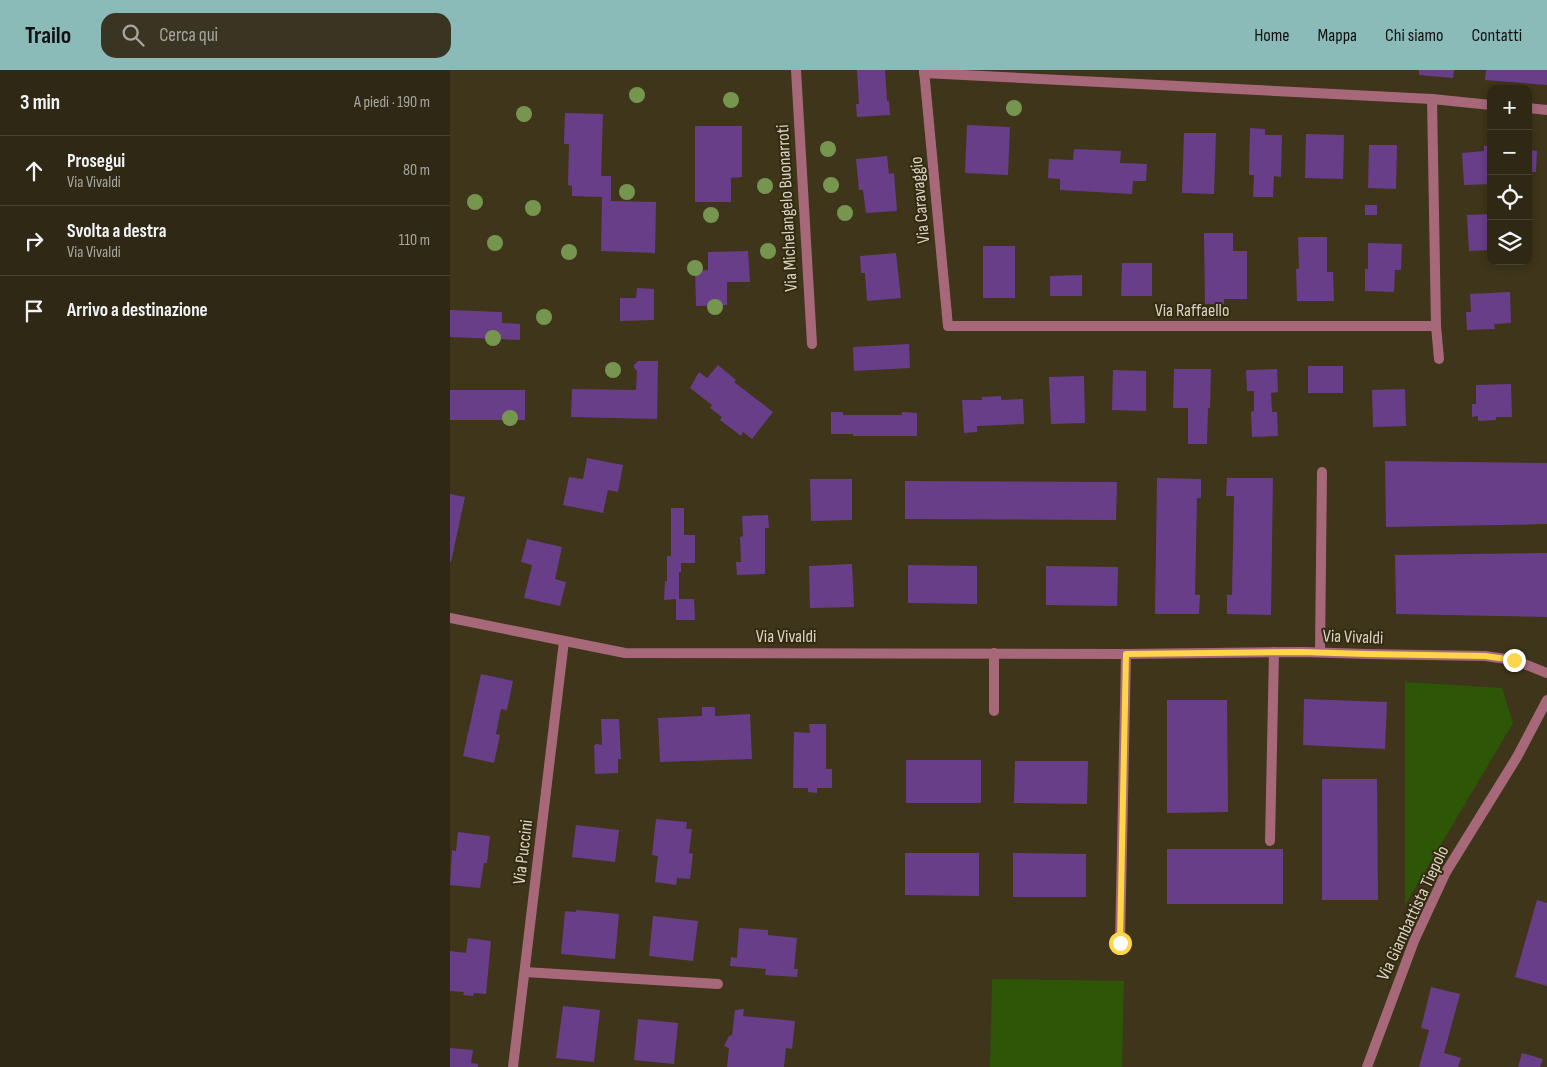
<!DOCTYPE html>
<html lang="it">
<meta charset="utf-8">
<style>
:root{--surface:#2e2814;--page:#3a3422;--text:#f1f3f6;--muted:#a7a6a0;--line:#494434;--accent:#8bbbb9}
body{margin:0;font-family:"Sofia Sans Condensed",sans-serif;background:var(--page);color:var(--text)}
.controls{position:absolute;right:15px;top:15px;display:grid;overflow:hidden;border-radius:10px;box-shadow:0 2px 8px #0003}
.controls button{width:45px;height:45px;display:grid;place-items:center;padding:0;border:0;border-bottom:1px solid var(--line);background:var(--surface);color:var(--text);font:25px sans-serif}
.stop{position:absolute;width:15px;height:15px;margin:-11px;border:4px solid #ffd54a;border-radius:50%;background:#fff}
.stop.end{background:#ffd54a;border-color:#fff;box-shadow:0 1px 5px #0008}
.list{margin:0;padding:0;list-style:none}
h2{display:flex;justify-content:space-between;align-items:center;height:65px;margin:0;padding:0 20px;font-size:21px}
h2 small{font-size:16px;font-weight:400;color:var(--muted)}
.list li{display:grid;grid-template-columns:32px 1fr auto;gap:15px;align-items:center;box-sizing:border-box;height:70px;padding:0 20px;border-top:1px solid var(--line)}
.list b{display:block;font-size:19px;white-space:nowrap}
.list p{margin:0;font-size:16px;white-space:nowrap;color:var(--muted)}
.list em{font-size:16px;font-style:normal;color:var(--muted)}
.icon{flex:none;width:28px;height:28px;fill:none;stroke:currentColor;stroke-width:2;stroke-linecap:round;stroke-linejoin:round}
.map{position:relative;flex:none;width:1097px;height:997px;overflow:hidden}
header{display:flex;align-items:center;gap:30px;box-sizing:border-box;height:70px;padding:0 25px;background:var(--accent);color:#111}
header strong{font-size:24px}
nav{display:flex;gap:28px;margin-inline-start:auto;font-size:18px}
.search{width:350px;height:45px;background:var(--page);display:flex;align-items:center;gap:12px;box-sizing:border-box;padding:0 18px;border-radius:15px;color:var(--muted);font-size:19px}
main{display:flex}
aside{flex:1;background:var(--surface)}
.map>svg:first-child{display:block}
.green{fill:#2d5706}
.building{fill:#693e89}
.lines{fill:none;stroke-linecap:round;stroke-linejoin:round}
.lane{stroke:#a7687a;stroke-width:10}
.street{stroke:#a7687a;stroke-width:10}
.tree{fill:#76964f}
.route{stroke:#ffd54a;stroke-width:6}
.labels{text-anchor:middle;dominant-baseline:central;stroke-width:4;stroke-linejoin:round;paint-order:stroke}
.street-label{font-size:18px;fill:#d8d3c4;stroke:#332a10}
</style>
<header>
<strong>Trailo</strong>
<div class="search"><svg class="icon" aria-label="search" viewBox="0 0 24 24"><circle cx="10" cy="10" r="6"/><path d="M15 15l6 6"/></svg>Cerca qui</div>
<nav><a>Home</a><a>Mappa</a><a>Chi siamo</a><a>Contatti</a></nav>
</header>
<main>
<aside>
<h2>3 min<small>A piedi · 190 m</small></h2>
<ul class="list">
<li><svg class="icon" aria-label="ahead" viewBox="0 0 24 24"><path d="M12 20V5M6 11l6-6 6 6"/></svg><div><b>Prosegui</b><p>Via Vivaldi</p></div><em>80 m</em></li>
<li><svg class="icon" aria-label="right" viewBox="0 0 24 24"><path d="M7 20v-9h11M14 6l5 5-5 5"/></svg><div><b>Svolta a destra</b><p>Via Vivaldi</p></div><em>110 m</em></li>
<li><svg class="icon" aria-label="arrive" viewBox="0 0 24 24"><path d="M6 21V4h12l-3 4 3 4H6"/></svg><div><b>Arrivo a destinazione</b></div></li>
</ul>
</aside>
<div class="map">
<svg width="1097" height="997" viewBox="0 0 1097 997">
<rect width="100%" height="100%" fill="#3e351a"/>
<g class="green">
<polygon points="955,612 1052,618 1063,653 955,835"/>
<polygon points="542,909 674,911 672,997 540,997"/>
</g>
<g class="building">
<polygon points="407,0 435,0 437,31 439,31 440,45 407,47 406,34 409,34"/>
<polygon points="969,0 1004,0 1003,8 969,5"/>
<polygon points="1036,0 1097,0 1097,15 1035,10"/>
<polygon points="115,43 153,44 151,106 161,106 161,131 206,132 205,183 151,181 152,127 122,126 122,116 118,115 119,74 114,74"/>
<polygon points="517,55 560,57 558,105 515,103"/>
<polygon points="245,56 292,56 292,107 281,108 281,132 245,132"/>
<polygon points="800,58 815,59 815,65 832,65 831,107 824,106 823,127 803,127 804,105 799,105"/>
<polygon points="734,63 766,63 764,124 732,123"/>
<polygon points="856,64 894,65 893,109 855,108"/>
<polygon points="919,75 947,75 946,119 918,118"/>
<polygon points="1041,75 1041,114 1014,115 1012,83 1034,81 1034,76"/>
<polygon points="624,79 671,81 670,93 697,94 696,111 683,111 682,124 610,120 610,109 598,108 599,89 623,90"/>
<polygon points="1079,80 1087,81 1086,102 1078,102"/>
<polygon points="437,86 439,104 444,103 447,141 416,143 413,120 409,120 406,89"/>
<rect x="915" y="135" width="12" height="10"/>
<polygon points="1041,144 1041,180 1019,181 1017,145"/>
<polygon points="754,163 783,163 783,181 797,181 797,229 774,229 774,234 755,234"/>
<polygon points="848,167 877,167 877,202 883,202 884,231 847,231 846,199 849,199"/>
<polygon points="918,173 952,174 951,200 945,200 944,222 915,221 915,199 918,199"/>
<rect x="533" y="176" width="32" height="52"/>
<polygon points="298,181 300,212 277,212 277,235 246,236 245,201 258,200 258,182"/>
<polygon points="446,183 451,228 417,231 415,203 411,203 410,186"/>
<polygon points="672,193 702,193 702,226 671,226"/>
<polygon points="632,205 632,226 600,226 600,206"/>
<polygon points="187,218 204,219 204,250 170,251 170,228 186,228"/>
<polygon points="1060,222 1061,253 1044,254 1045,259 1017,260 1016,242 1021,242 1020,224"/>
<polygon points="0,240 52,242 52,253 70,254 70,270 0,267"/>
<polygon points="459,274 460,298 404,301 403,277"/>
<polygon points="188,291 208,291 207,349 121,347 122,319 186,320 187,301 184,298 184,295"/>
<polygon points="268,295 286,310 284,312 323,342 302,369 293,362 291,366 270,350 272,347 260,338 262,335 240,318 249,302 257,308"/>
<rect x="858" y="296" width="35" height="27"/>
<polygon points="724,299 761,299 760,338 758,338 757,374 738,374 738,338 723,338"/>
<polygon points="827,299 828,322 821,323 822,342 827,342 828,366 802,367 801,342 804,341 804,321 797,321 796,300"/>
<polygon points="663,300 696,301 696,341 662,340"/>
<polygon points="634,306 635,353 601,354 599,307"/>
<polygon points="1061,314 1062,347 1046,347 1046,350 1028,351 1028,346 1022,347 1022,334 1026,334 1026,315"/>
<polygon points="955,319 956,356 923,357 922,320"/>
<rect x="0" y="320" width="75" height="30"/>
<polygon points="551,326 551,330 573,329 574,354 527,356 527,362 514,363 512,330 532,330 532,327"/>
<polygon points="381,342 393,342 393,345 452,345 452,342 467,343 467,366 403,366 403,364 381,364"/>
<polygon points="137,388 173,395 168,422 158,420 153,443 113,435 119,407 133,409"/>
<polygon points="935,391 1097,393 1097,454 936,457"/>
<polygon points="707,408 751,409 751,428 747,428 745,525 750,525 749,544 705,544"/>
<polygon points="777,408 823,408 821,545 777,544 777,525 782,525 784,426 776,426"/>
<polygon points="360,409 402,409 402,450 361,451"/>
<polygon points="455,411 667,412 666,450 455,449"/>
<polygon points="0,424 15,427 1,492 0,492"/>
<polygon points="221,438 234,438 234,465 245,465 245,493 231,493 231,502 229,502 229,529 244,529 245,550 226,550 226,529 214,530 215,511 217,511 217,486 221,486"/>
<polygon points="318,445 319,458 315,458 315,504 287,505 286,492 291,492 290,467 293,466 292,446"/>
<polygon points="77,469 112,477 105,509 116,512 110,536 74,528 82,495 71,492"/>
<polygon points="1097,483 1097,547 946,544 945,485"/>
<polygon points="402,494 404,537 360,538 359,496"/>
<polygon points="458,495 527,496 527,534 458,533"/>
<polygon points="596,496 668,497 667,536 596,535"/>
<polygon points="31,604 63,611 57,640 51,639 46,664 50,665 44,693 13,686"/>
<polygon points="854,629 937,632 935,679 853,675"/>
<polygon points="717,630 777,630 778,742 717,743"/>
<polygon points="252,637 265,637 265,646 300,644 302,689 210,692 208,648 252,646"/>
<polygon points="151,649 169,649 171,689 168,689 168,703 145,704 144,676 146,674 152,675"/>
<polygon points="359,654 376,654 376,699 382,699 382,718 367,718 367,723 358,722 358,718 343,718 344,662 360,663"/>
<rect x="456" y="690" width="75" height="43"/>
<polygon points="565,691 638,691 637,734 564,733"/>
<polygon points="872,709 927,709 928,830 872,830"/>
<polygon points="206,749 237,752 236,759 242,759 239,783 243,784 240,809 227,808 226,815 205,812 208,786 202,785"/>
<polygon points="126,755 169,760 165,792 122,787"/>
<polygon points="8,762 40,766 37,793 34,793 30,818 0,815 2,780 6,781"/>
<rect x="717" y="779" width="116" height="55"/>
<polygon points="455,783 529,783 529,826 455,825"/>
<polygon points="563,783 636,784 636,827 563,827"/>
<polygon points="1087,830 1097,833 1097,916 1065,907"/>
<polygon points="126,840 169,844 165,889 111,884 115,841 126,842"/>
<polygon points="203,846 248,851 243,891 199,886"/>
<polygon points="289,858 318,860 318,865 347,868 344,899 348,899 347,907 315,905 316,899 280,896 281,887 287,888"/>
<polygon points="18,868 41,871 36,924 24,923 23,926 13,925 14,922 0,921 0,881 16,883"/>
<polygon points="981,917 1010,924 994,983 1011,988 1008,997 969,997 979,960 971,958"/>
<polygon points="113,936 150,940 144,992 106,988"/>
<polygon points="294,939 293,946 345,951 342,979 336,978 334,997 277,997 279,978 274,976 279,966 282,965 285,940"/>
<polygon points="188,949 228,953 224,994 184,990"/>
<polygon points="0,978 23,980 21,993 28,994 28,997 0,997"/>
<polygon points="1072,983 1093,989 1090,997 1068,997"/>
</g>
<g class="lines">
<g class="lane">
<polyline points="870,582 872,402"/>
<polyline points="544,641 544,583"/>
<polyline points="820,771 824,582"/>
</g>
<g class="street">
<polyline points="346,0 362,274"/>
<polyline points="474,0 498,256 986,256"/>
<polyline points="474,3 982,29 1041,35"/>
<polyline points="982,29 986,256 989,289"/>
<polyline points="1078,38 1097,40"/>
<polyline points="0,548 175,583 676,584 852,582 917,584 1035,586 1064,590 1097,603"/>
<polyline points="670,873 676,584"/>
<polyline points="75,902 268,914"/>
<polyline points="63,997 114,571"/>
<polyline points="917,997 964,871 996,802 1067,687 1097,630"/>
</g>
</g>
<g class="tree">
<circle cx="187" cy="25" r="8"/>
<circle cx="281" cy="30" r="8"/>
<circle cx="564" cy="38" r="8"/>
<circle cx="74" cy="44" r="8"/>
<circle cx="378" cy="79" r="8"/>
<circle cx="381" cy="115" r="8"/>
<circle cx="315" cy="116" r="8"/>
<circle cx="177" cy="122" r="8"/>
<circle cx="25" cy="132" r="8"/>
<circle cx="83" cy="138" r="8"/>
<circle cx="395" cy="143" r="8"/>
<circle cx="261" cy="145" r="8"/>
<circle cx="45" cy="173" r="8"/>
<circle cx="318" cy="181" r="8"/>
<circle cx="119" cy="182" r="8"/>
<circle cx="245" cy="198" r="8"/>
<circle cx="265" cy="237" r="8"/>
<circle cx="94" cy="247" r="8"/>
<circle cx="43" cy="268" r="8"/>
<circle cx="163" cy="300" r="8"/>
<circle cx="60" cy="348" r="8"/>
</g>
<g class="lines">
<polyline class="route" points="670,873 676,584 852,582 917,584 1035,586 1064,590"/>
</g>
<g class="labels">
<g class="street-label">
<text transform="translate(470 130) rotate(-95)">Via Caravaggio</text>
<text transform="translate(337 138) rotate(-93)">Via Michelangelo Buonarroti</text>
<text x="742" y="240">Via Raffaello</text>
<text x="336" y="566">Via Vivaldi</text>
<text transform="translate(903 567) rotate(2)">Via Vivaldi</text>
<text transform="translate(73 782) rotate(-83)">Via Puccini</text>
<text transform="translate(963 843) rotate(-65)">Via Giambattista Tiepolo</text>
</g>
</g>
</svg>
<div class="controls">
<button>+</button>
<button>−</button>
<button><svg class="icon" aria-label="locate" viewBox="0 0 24 24"><circle cx="12" cy="12" r="6"/><path d="M12 2v4M12 18v4M2 12h4M18 12h4"/></svg></button>
<button><svg class="icon" aria-label="layers" viewBox="0 0 24 24"><path d="M12 4l9 5-9 5-9-5zM3 14l9 5 9-5"/></svg></button>
</div>
<div class="stop" style="left:670px;top:873px"></div>
<div class="stop end" style="left:1064px;top:590px"></div>
</div>
</main>
